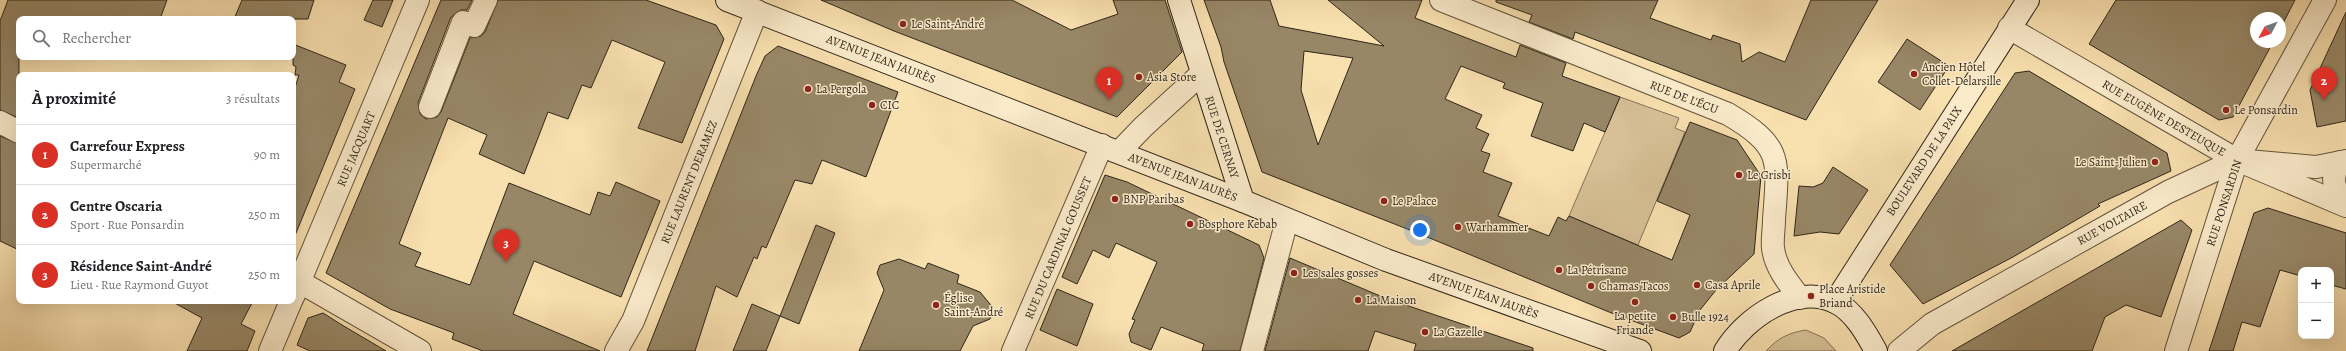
<!DOCTYPE html>
<html lang="fr">
<meta charset="utf-8">
<style>
:root{--surface:#fff;--page:#f6f6f6;--text:#202124;--muted:#757577;--line:#e0e0e0;--accent:#d93025}
body{margin:0;font-family:Alegreya,serif;background:var(--page);color:var(--text)}
.controls{position:absolute;right:12px;bottom:12px;display:grid;overflow:hidden;border-radius:8px;box-shadow:0 4px 16px #0002}
.controls button{width:36px;height:36px;display:grid;place-items:center;padding:0;border:0;border-bottom:1px solid var(--line);background:var(--surface);color:var(--text);font:20px sans-serif}
.compass{position:absolute;left:2250px;top:12px;width:36px;height:36px;border-radius:50%;background:var(--surface);box-shadow:0 4px 16px #0002;rotate:229deg}
.you{position:absolute;left:1420px;top:230px;width:14px;height:14px;margin:-10px;border:3px solid #fff;border-radius:50%;background:#1a73e8;box-shadow:0 0 0 6px #1a73e833}
.badge{display:grid;place-items:center;width:26px;height:26px;border-radius:50%;background:var(--accent);color:#fff;font-size:13px;font-weight:700}
.pin{position:absolute;translate:-50% -33px;filter:drop-shadow(0 1px 2px #0008)}
.pin::after{content:'';position:absolute;top:21px;width:14px;height:12px;background:inherit;clip-path:polygon(0 0,100% 0,50% 100%)}
.list{margin:0;padding:0;list-style:none}
h2{display:flex;justify-content:space-between;align-items:center;height:52px;margin:0;padding:0 16px;font-size:17px}
h2 small{font-size:13px;font-weight:400;color:var(--muted)}
.list li{display:grid;grid-template-columns:26px 1fr auto;gap:12px;align-items:center;box-sizing:border-box;height:60px;padding:0 16px;border-top:1px solid var(--line)}
.list b{display:block;font-size:15px;white-space:nowrap}
.list p{margin:0;font-size:13px;white-space:nowrap;color:var(--muted)}
.list em{font-size:13px;font-style:normal;color:var(--muted)}
.icon{flex:none;width:22px;height:22px;fill:none;stroke:currentColor;stroke-width:2;stroke-linecap:round;stroke-linejoin:round}
.map{position:relative;flex:none;width:2346px;height:351px;overflow:hidden}
.search{position:absolute;background:var(--surface);box-shadow:0 4px 16px #0002;left:16px;top:16px;width:280px;height:44px;display:flex;align-items:center;gap:10px;box-sizing:border-box;padding:0 14px;border-radius:8px;color:var(--muted);font-size:15px}
.panel{position:absolute;background:var(--surface);box-shadow:0 4px 16px #0002;left:16px;top:72px;width:280px;height:232px;border-radius:8px}
.map>svg:first-child{display:block}
.green{fill:#d7c096;stroke:#837358}
.building{fill:#988767;stroke:#2f2619;fill-rule:evenodd}
.lines{fill:none;stroke-linecap:round;stroke-linejoin:round}
.street-casing{stroke:#62543e;stroke-width:24}
.secondary-casing{stroke:#2f2619;stroke-width:24}
.street{stroke:#fbebcb;stroke-width:22}
.secondary{stroke:#fbebcb;stroke-width:22}
.poi-dot{fill:#8f2418;stroke:#fbebcb;stroke-width:1.5}
.labels{text-anchor:middle;dominant-baseline:central;stroke-width:3;stroke-linejoin:round;paint-order:stroke}
.poi-label{font-size:12px;fill:#2f2619;stroke:#fbebcb;text-anchor:start}
.street-label{font-size:12px;fill:#2f2619;stroke:#fbebcb}
</style>
<div class="map">
<svg width="2346" height="351" viewBox="0 0 2346 351">
<rect width="100%" height="100%" fill="#f9e0af"/>
<filter id="stains"><feTurbulence type="fractalNoise" baseFrequency=".005" numOctaves="4"/><feColorMatrix values="0 0 0 0 .2 0 0 0 0 .09 0 0 0 0 .02 0 0 0 .5 -.17"/></filter>
<radialGradient id="worn" r=".72"><stop offset=".6" stop-color="#630" stop-opacity="0"/><stop offset="1" stop-color="#630" stop-opacity=".3"/></radialGradient>
<g class="green">
<polygon points="1620,97 1679,118 1675,128 1685,132 1638,245 1569,216"/>
<path d="M1806,330L1824,338L1836,351H1766C1778,338 1788,333 1806,330Z"/>
</g>
<g class="building">
<polygon points="8,0 167,0 160,19 19,19 19,118 0,110 0,21"/>
<polygon points="242,0 314,0 308,19 234,19"/>
<polygon points="373,0 393,0 382,27 364,20"/>
<polygon points="441,0 472,0 467,10 461,10 451,17 418,103 420,114 426,119 437,117 441,112 470,38 481,36 485,32 498,0 646,0 716,25 724,39 682,143 638,128 665,62 612,40 591,88 582,85 568,119 548,112 524,174 479,154 487,135 448,118 399,244 421,253 415,266 470,285 509,183 590,215 598,192 610,196 616,182 660,201 621,297 534,261 513,314 600,351 483,351 452,339 454,333 390,309 326,273"/>
<polygon points="821,0 1012,0 1071,30 1118,14 1113,0 1165,0 1182,52 1117,117 894,31"/>
<path d="M1204,0H1270L1279,26L1384,46L1328,0H1422L1415,18L1516,57L1520,45L1566,63L1562,76L1620,97L1605,132L1584,123L1573,151L1531,136L1543,103L1503,88L1505,83L1461,66L1445,99L1482,115L1476,128L1489,134L1481,151L1490,154L1483,172L1512,183L1498,216L1549,236L1558,217L1566,221L1569,216L1672,260L1690,215L1657,201L1690,122L1737,140L1761,176L1754,254L1716,290L1700,310L1690,332L1679,338L1609,312L1420,234L1262,172L1224,62L1221,47ZM1304,51L1353,58L1318,145L1301,90Z"/>
<polygon points="1496,0 1658,0 1650,18 1711,40 1713,35 1740,44 1742,62 1759,52 1785,62 1811,0 1878,0 1806,120 1575,32 1573,39 1529,22 1532,15 1496,2"/>
<polygon points="2116,0 2295,0 2280,29 2280,18 2256,18 2256,42 2273,42 2233,117 2219,120 2089,44"/>
<polygon points="2346,12 2346,121 2317,127 2310,90"/>
<polygon points="1907,39 1949,66 1920,110 1878,82"/>
<polygon points="293,44 346,65 339,82 355,89 294,238 293,94 299,75 295,75 296,67 293,65"/>
<polygon points="778,46 898,92 866,177 822,160 812,184 795,180 766,248 762,246 757,259 754,257 737,297 716,286 695,351 647,351 756,76 765,56"/>
<polygon points="2029,71 2167,153 2171,171 2098,204 2100,206 2013,257 1923,304 1890,265 2015,73"/>
<polygon points="0,136 19,144 19,250 0,241"/>
<polygon points="1833,167 1868,190 1839,234 1820,232 1794,236 1799,186 1813,187 1823,183"/>
<polygon points="1105,175 1127,182 1259,245 1264,258 1240,351 1202,351 1204,344 1161,327 1151,350 1131,342 1129,334 1135,320 1132,319 1157,262 1116,243 1109,258 1093,250 1077,284 1062,277"/>
<polygon points="2268,208 2346,233 2346,289 2331,285 2331,270 2301,270 2301,276 2280,270 2260,327 2242,322 2233,351 2209,351 2254,213"/>
<polygon points="2181,220 2192,230 2161,317 2126,305 2105,317 2092,351 1952,351"/>
<polygon points="816,225 835,233 799,324 780,316"/>
<polygon points="1290,258 1385,298 1533,348 1533,351 1414,351 1416,344 1375,331 1368,351 1265,351"/>
<polygon points="899,259 925,269 928,263 959,275 957,283 980,292 990,304 993,311 990,319 973,326 960,351 859,351 884,290 877,273 880,265"/>
<polygon points="1057,289 1093,304 1077,346 1040,330"/>
<polygon points="171,301 253,301 241,324 255,331 247,351 187,351 202,318"/>
<polygon points="752,304 780,316 766,351 733,351"/>
<polygon points="323,313 342,325 386,351 310,351 297,345 308,318"/>
</g>
<g class="lines">
<defs>
<g id="street">
<path d="M1441,0L1728,114C1784,147 1778,160 1774,220C1774,229 1772,239 1773,248C1775,267 1789,284 1800,298"/>
<polyline points="2009,28 2237,160 2346,206"/>
<polyline points="430,107 463,22 474,26 486,0"/>
<polyline points="0,122 19,132"/>
<polyline points="1119,152 1143,127 1201,74"/>
<path d="M2341,162C2329,177 2334,191 2346,204"/>
<polyline points="293,278 420,351"/>
<polyline points="293,297 418,0"/>
<polyline points="270,351 291,301"/>
<polyline points="616,351 633,321 757,11"/>
<polyline points="1013,351 1102,145"/>
<polyline points="1252,351 1287,220"/>
<polyline points="1899,351 1932,324 2168,192 2237,160 2316,167 2346,161"/>
<polyline points="2176,351 2237,160 2325,0"/>
</g>
<g id="secondary">
<polyline points="727,0 1243,201 1386,260 1640,351"/>
<polyline points="1179,0 1243,201"/>
<polyline points="1835,302 2028,0"/>
<path d="M1725,351C1745,318 1795,283 1835,302C1854,311 1866,333 1876,351"/>
</g>
</defs>
<use href="#street" class="street-casing"/>
<use href="#secondary" class="secondary-casing"/>
<use href="#street" class="street"/>
<use href="#secondary" class="secondary"/>
</g>
<g class="poi-dot">
<circle cx="903" cy="24" r="4"/>
<circle cx="1914" cy="74" r="4"/>
<circle cx="1139" cy="77" r="4"/>
<circle cx="808" cy="89" r="4"/>
<circle cx="872" cy="105" r="4"/>
<circle cx="2226" cy="110" r="4"/>
<circle cx="2155" cy="162" r="4"/>
<circle cx="1739" cy="175" r="4"/>
<circle cx="1115" cy="199" r="4"/>
<circle cx="1384" cy="201" r="4"/>
<circle cx="1190" cy="224" r="4"/>
<circle cx="1458" cy="227" r="4"/>
<circle cx="1559" cy="270" r="4"/>
<circle cx="1294" cy="273" r="4"/>
<circle cx="1697" cy="285" r="4"/>
<circle cx="1591" cy="286" r="4"/>
<circle cx="1811" cy="296" r="4"/>
<circle cx="1358" cy="300" r="4"/>
<circle cx="1635" cy="302" r="4"/>
<circle cx="936" cy="305" r="4"/>
<circle cx="1673" cy="317" r="4"/>
<circle cx="1425" cy="332" r="4"/>
</g>
<g class="labels">
<g class="poi-label">
<text x="911" y="24">Le Saint-André</text>
<text x="1922" y="67">Ancien Hôtel<tspan x="1922" dy="14">Collet-Delarsille</tspan></text>
<text x="1147" y="77">Asia Store</text>
<text x="816" y="89">La Pergola</text>
<text x="880" y="105">CIC</text>
<text x="2234" y="110">Le Ponsardin</text>
<text x="2147" y="162" text-anchor="end">Le Saint-Julien</text>
<text x="1747" y="175">Le Grisbi</text>
<text x="1123" y="199">BNP Paribas</text>
<text x="1392" y="201">Le Palace</text>
<text x="1198" y="224">Bosphore Kebab</text>
<text x="1466" y="227">Warhammer</text>
<text x="1567" y="270">La Pétrisane</text>
<text x="1302" y="273">Les sales gosses</text>
<text x="1705" y="285">Casa Aprile</text>
<text x="1599" y="286">Chamas Tacos</text>
<text x="1819" y="289">Place Aristide<tspan x="1819" dy="14">Briand</tspan></text>
<text x="944" y="298">Église<tspan x="944" dy="14">Saint-André</tspan></text>
<text x="1366" y="300">La Maison</text>
<text x="1635" y="316" text-anchor="middle">La petite<tspan x="1635" dy="14">Friande</tspan></text>
<text x="1681" y="317">Bulle 1924</text>
<text x="1433" y="332">La Gazelle</text>
</g>
<g class="street-label">
<text transform="translate(881 59) rotate(21)">AVENUE JEAN JAURÈS</text>
<text transform="translate(1684 97) rotate(21)">RUE DE L'ÉCU</text>
<text transform="translate(2164 118) rotate(30)">RUE EUGÈNE DESTEUQUE</text>
<text transform="translate(1222 137) rotate(72)">RUE DE CERNAY</text>
<text transform="translate(356 149) rotate(-67)">RUE JACQUART</text>
<text transform="translate(1924 161) rotate(-57)">BOULEVARD DE LA PAIX</text>
<text transform="translate(1183 177) rotate(21)">AVENUE JEAN JAURÈS</text>
<text transform="translate(689 182) rotate(-68)">RUE LAURENT DERAMEZ</text>
<text transform="translate(2224 203) rotate(-72)">RUE PONSARDIN</text>
<text transform="translate(2112 223) rotate(-29)">RUE VOLTAIRE</text>
<text transform="translate(1058 248) rotate(-67)">RUE DU CARDINAL GOUSSET</text>
<text transform="translate(1484 295) rotate(20)">AVENUE JEAN JAURÈS</text>
</g>
</g>
<rect width="100%" height="100%" filter="url(#stains)"/>
<rect width="100%" height="100%" fill="url(#worn)"/>
</svg>
<div class="controls">
<button>+</button>
<button>−</button>
</div>
<svg class="compass" viewBox="-18 -18 36 36"><path d="M0-13l5 13h-10z" fill="#e53935"/><path d="M0 13l5-13h-10z" fill="#757577"/></svg>
<div class="you"></div>
<div class="pin badge" style="left:1109px;top:100px">1</div>
<div class="pin badge" style="left:2324px;top:100px">2</div>
<div class="pin badge" style="left:506px;top:262px">3</div>
<div class="search"><svg class="icon" aria-label="search" viewBox="0 0 24 24"><circle cx="10" cy="10" r="6"/><path d="M15 15l6 6"/></svg>Rechercher</div>
<section class="panel">
<h2>À proximité<small>3 résultats</small></h2>
<ul class="list">
<li><span class="badge">1</span><div><b>Carrefour Express</b><p>Supermarché</p></div><em>90 m</em></li>
<li><span class="badge">2</span><div><b>Centre Oscaria</b><p>Sport · Rue Ponsardin</p></div><em>250 m</em></li>
<li><span class="badge">3</span><div><b>Résidence Saint-André</b><p>Lieu · Rue Raymond Guyot</p></div><em>250 m</em></li>
</ul>
</section>
</div>
